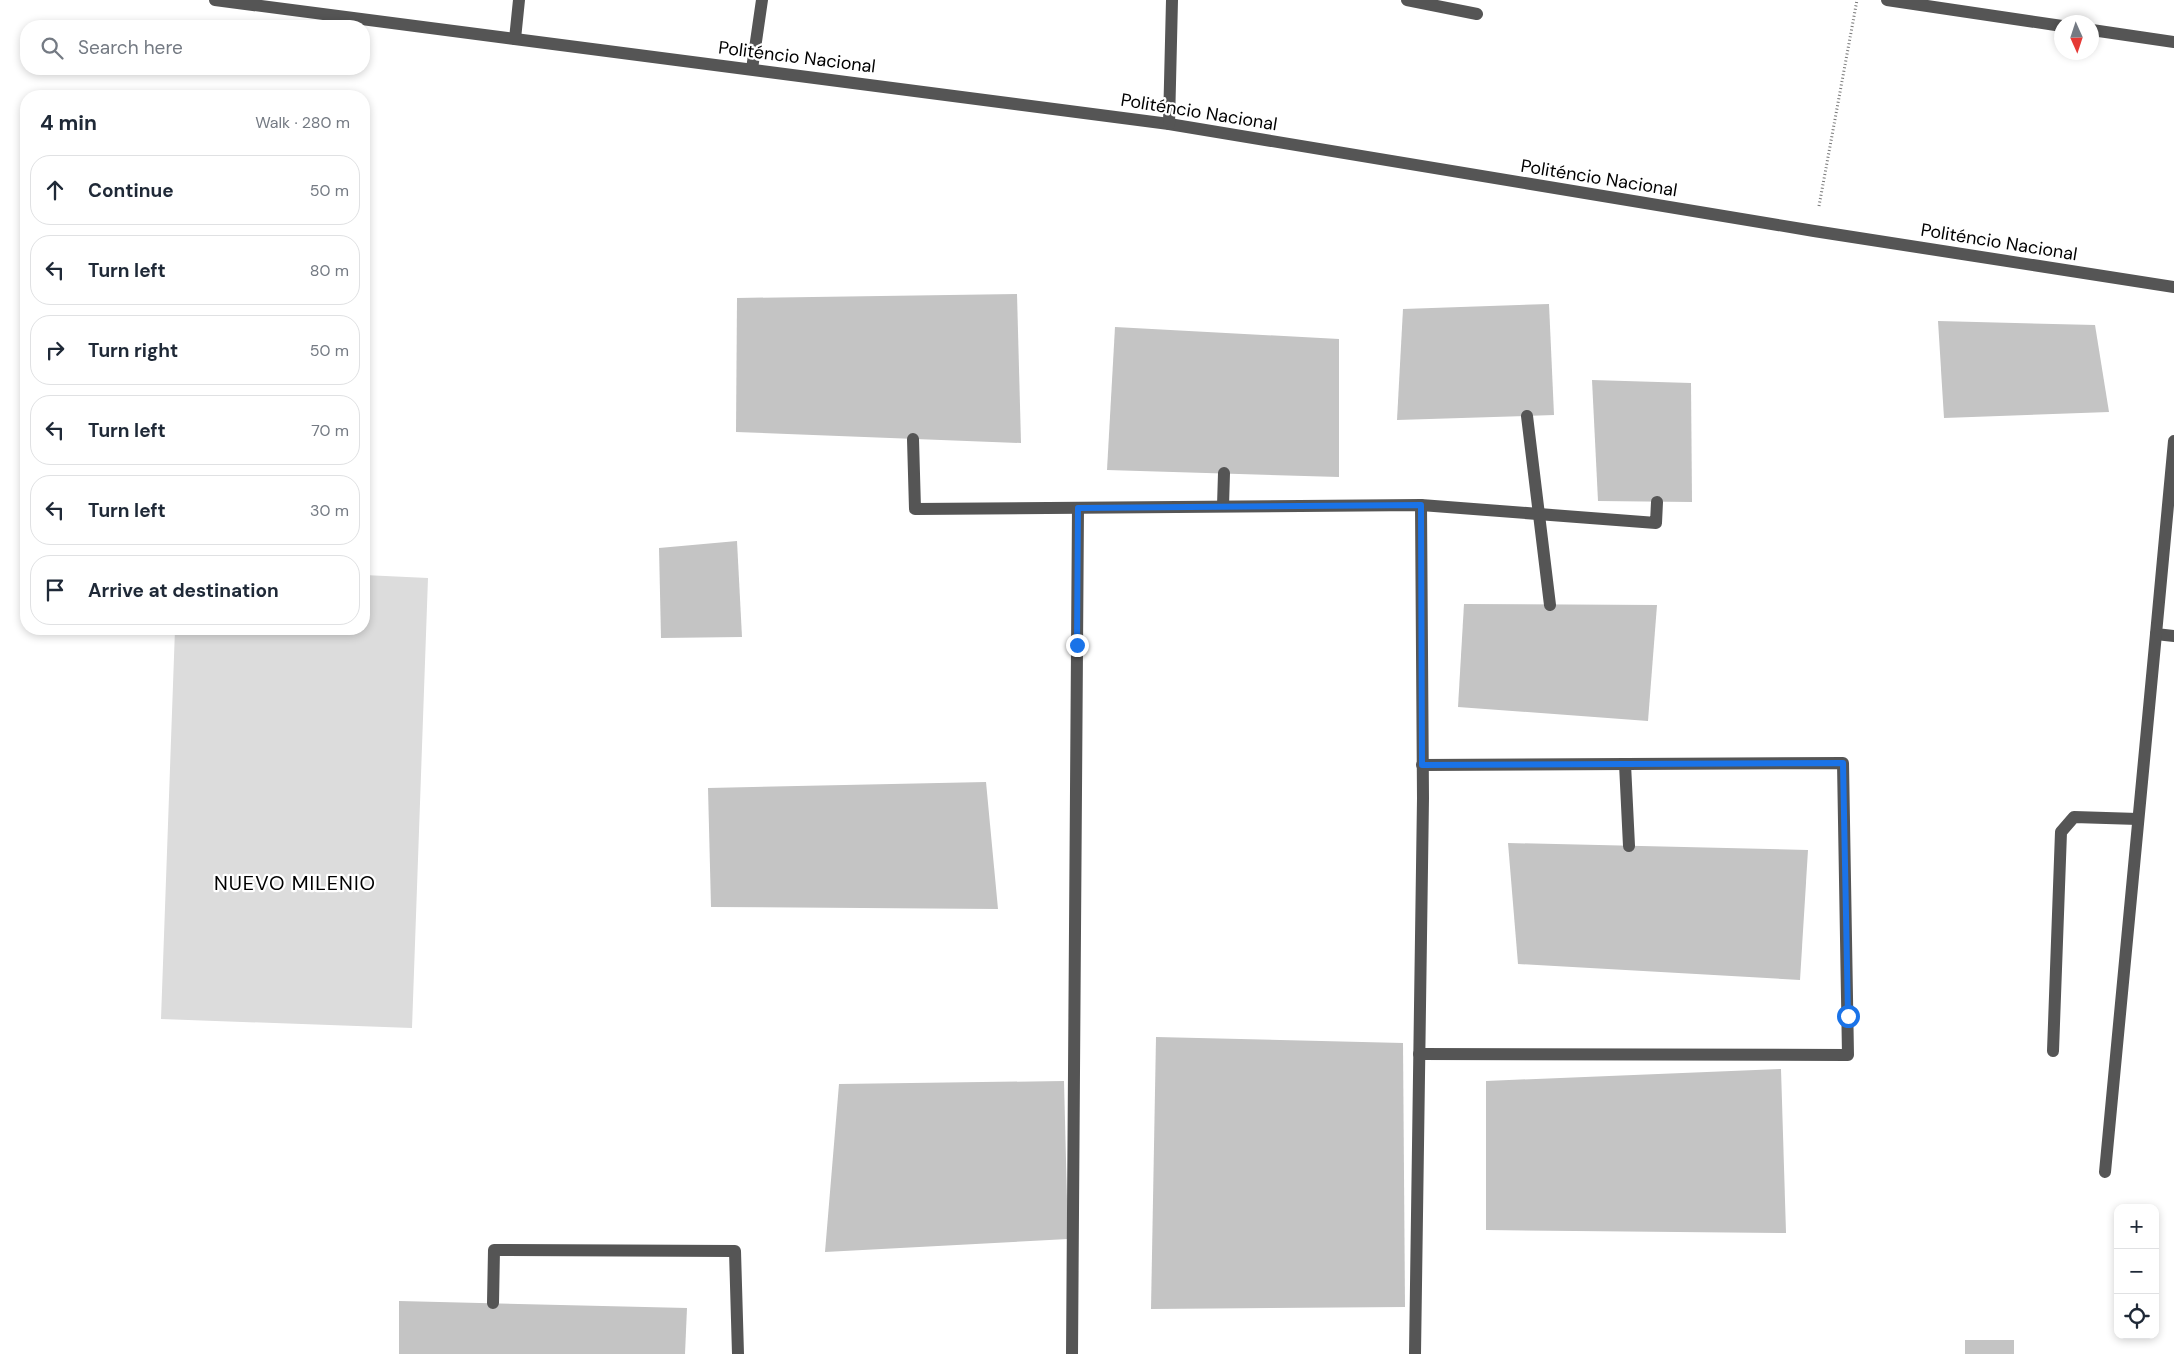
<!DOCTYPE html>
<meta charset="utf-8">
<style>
:root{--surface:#fff;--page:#f2f2f3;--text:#1f2937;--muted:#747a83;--line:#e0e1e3}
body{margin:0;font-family:"DM Sans",sans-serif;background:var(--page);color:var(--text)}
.controls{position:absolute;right:15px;bottom:15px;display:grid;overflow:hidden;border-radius:10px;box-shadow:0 2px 8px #0003}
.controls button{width:45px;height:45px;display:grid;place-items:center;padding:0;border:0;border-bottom:1px solid var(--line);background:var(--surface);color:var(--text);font:25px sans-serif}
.compass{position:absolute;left:2054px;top:15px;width:45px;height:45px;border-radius:50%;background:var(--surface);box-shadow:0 2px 8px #0003;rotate:177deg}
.stop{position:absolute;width:15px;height:15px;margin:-11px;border:4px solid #1a73e8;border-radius:50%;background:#fff}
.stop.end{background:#1a73e8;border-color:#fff;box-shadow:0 1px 5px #0008}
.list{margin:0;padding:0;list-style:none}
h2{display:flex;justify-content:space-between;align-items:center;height:65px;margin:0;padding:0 20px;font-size:21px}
h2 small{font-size:16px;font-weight:400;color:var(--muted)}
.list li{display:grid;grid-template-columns:32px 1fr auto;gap:15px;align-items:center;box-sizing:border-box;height:70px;margin:0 10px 10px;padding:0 10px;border:1px solid var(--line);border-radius:20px}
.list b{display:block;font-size:19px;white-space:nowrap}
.list em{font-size:16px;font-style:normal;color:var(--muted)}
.icon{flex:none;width:28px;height:28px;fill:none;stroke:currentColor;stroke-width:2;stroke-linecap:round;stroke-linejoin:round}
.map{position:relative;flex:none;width:2174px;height:1354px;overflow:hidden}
.search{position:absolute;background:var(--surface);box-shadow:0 2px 8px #0003;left:20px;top:20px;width:350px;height:55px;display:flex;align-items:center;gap:12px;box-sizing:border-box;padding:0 18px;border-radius:20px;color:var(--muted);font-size:19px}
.panel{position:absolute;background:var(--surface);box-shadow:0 2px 8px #0003;left:20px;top:90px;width:350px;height:545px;border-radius:20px}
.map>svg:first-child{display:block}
.green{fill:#dcdcdc}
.building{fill:#c4c4c4}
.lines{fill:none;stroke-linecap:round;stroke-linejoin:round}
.path{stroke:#777;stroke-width:3;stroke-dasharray:1 2.5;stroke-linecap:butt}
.minor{stroke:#555;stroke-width:12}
.route{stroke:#1a73e8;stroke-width:6}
.labels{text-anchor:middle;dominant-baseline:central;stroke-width:4.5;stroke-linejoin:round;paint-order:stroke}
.street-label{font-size:18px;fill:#000;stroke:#fff}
.quarter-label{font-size:20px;letter-spacing:1px;fill:#000;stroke:#fff}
</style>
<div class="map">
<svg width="2174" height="1354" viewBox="0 0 2174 1354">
<rect width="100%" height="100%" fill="#fff"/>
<polygon class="green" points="364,575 428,578 412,1028 161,1019 175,629 364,629"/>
<g class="building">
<polygon points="1017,294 1021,443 736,432 737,298"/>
<polygon points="1549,304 1554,415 1397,420 1403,309"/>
<polygon points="1938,321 2095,325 2109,412 1944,418"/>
<polygon points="1115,327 1339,339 1339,477 1107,470"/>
<polygon points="1592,380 1691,383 1692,502 1598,501"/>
<polygon points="737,541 742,637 661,638 659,548"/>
<polygon points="1464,604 1657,605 1648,721 1458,707"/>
<polygon points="986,782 998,909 711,907 708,788"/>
<polygon points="1508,843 1808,850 1800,980 1518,964"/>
<polygon points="1156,1037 1403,1043 1405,1307 1151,1309"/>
<polygon points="1781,1069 1786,1233 1486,1230 1486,1081"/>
<polygon points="1064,1081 1068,1239 825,1252 839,1084"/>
<polygon points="399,1301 687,1308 685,1354 399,1354"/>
<rect x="1965" y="1340" width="49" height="14"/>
</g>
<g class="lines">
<polyline class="path" points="1819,206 1857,0"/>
<g class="minor">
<polyline points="215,0 1169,124 1814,231 2174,287"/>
<polyline points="1407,0 1477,14"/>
<polyline points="1887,0 2062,26"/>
<polyline points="2092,30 2174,42"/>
<polyline points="515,39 519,0"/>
<polyline points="752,69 762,0"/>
<polyline points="1169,124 1172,0"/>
<polyline points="1527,416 1550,605"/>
<polyline points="913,439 915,509 1421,505 1423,798 1415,1354"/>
<polyline points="2174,441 2156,634 2174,636"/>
<polyline points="1421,505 1656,523 1657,502"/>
<polyline points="1223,506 1224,473"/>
<polyline points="1625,764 1629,846"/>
<polyline points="2053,1051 2061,832 2074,817 2138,819"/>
<polyline points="1419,1054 1848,1055 1843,763 1422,765"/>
<polyline points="2105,1172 2156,634"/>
<polyline points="493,1303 494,1250 735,1251 738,1354"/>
<polyline points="1072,1354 1078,508"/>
</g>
</g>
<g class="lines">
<polyline class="route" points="1077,645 1078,508 1421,505 1422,765 1843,763 1848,1016"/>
</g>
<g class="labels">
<g class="street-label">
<text transform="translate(797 57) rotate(7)">Politéncio Nacional</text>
<text transform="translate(1199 112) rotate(9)">Politéncio Nacional</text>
<text transform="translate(1599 178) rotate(9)">Politéncio Nacional</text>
<text transform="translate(1999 242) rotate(9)">Politéncio Nacional</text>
</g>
<g class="quarter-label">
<text x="295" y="883">NUEVO MILENIO</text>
</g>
</g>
</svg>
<div class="controls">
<button>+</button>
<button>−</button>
<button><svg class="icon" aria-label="locate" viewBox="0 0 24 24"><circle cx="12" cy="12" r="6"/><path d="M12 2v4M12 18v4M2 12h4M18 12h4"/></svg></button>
</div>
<svg class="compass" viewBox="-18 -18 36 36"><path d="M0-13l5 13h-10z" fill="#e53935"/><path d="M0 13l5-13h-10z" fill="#747a83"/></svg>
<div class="stop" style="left:1848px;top:1016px"></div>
<div class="stop end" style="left:1077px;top:645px"></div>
<div class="search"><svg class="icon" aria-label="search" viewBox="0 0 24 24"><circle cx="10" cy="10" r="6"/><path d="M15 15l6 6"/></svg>Search here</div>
<section class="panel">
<h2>4 min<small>Walk · 280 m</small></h2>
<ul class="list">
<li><svg class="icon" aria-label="ahead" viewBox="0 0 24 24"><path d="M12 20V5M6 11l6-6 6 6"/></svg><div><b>Continue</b></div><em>50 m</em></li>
<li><svg class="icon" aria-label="left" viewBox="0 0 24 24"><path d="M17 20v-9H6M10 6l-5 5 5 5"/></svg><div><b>Turn left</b></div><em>80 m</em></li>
<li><svg class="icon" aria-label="right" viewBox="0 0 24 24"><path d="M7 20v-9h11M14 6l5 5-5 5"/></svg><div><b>Turn right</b></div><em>50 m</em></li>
<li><svg class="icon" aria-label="left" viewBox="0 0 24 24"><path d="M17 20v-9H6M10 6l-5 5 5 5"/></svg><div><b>Turn left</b></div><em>70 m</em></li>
<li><svg class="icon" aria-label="left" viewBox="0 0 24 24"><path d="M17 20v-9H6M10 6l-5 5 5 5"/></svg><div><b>Turn left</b></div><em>30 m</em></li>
<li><svg class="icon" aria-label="arrive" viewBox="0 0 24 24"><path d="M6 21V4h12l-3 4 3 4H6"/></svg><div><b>Arrive at destination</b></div></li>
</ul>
</section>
</div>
